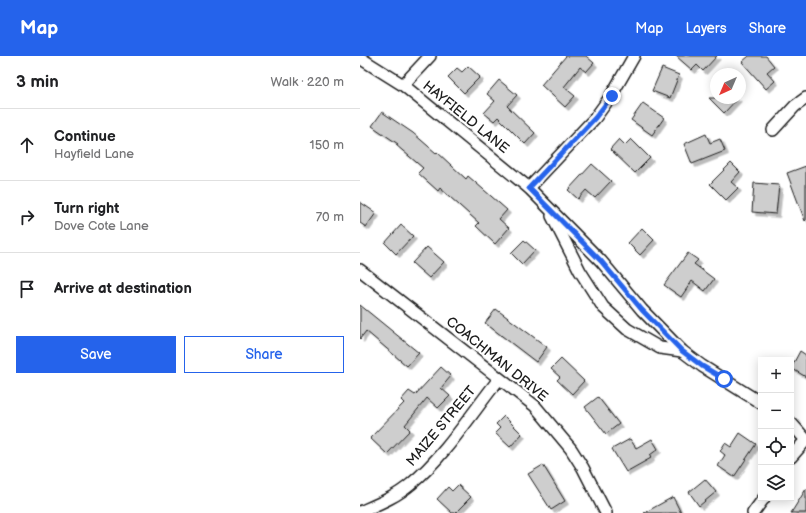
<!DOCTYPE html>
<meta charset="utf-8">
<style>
:root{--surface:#fff;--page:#f2f2f2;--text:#202124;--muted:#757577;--line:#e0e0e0;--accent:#2563eb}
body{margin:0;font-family:"Balsamiq Sans",sans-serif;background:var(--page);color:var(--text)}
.controls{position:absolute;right:12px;bottom:12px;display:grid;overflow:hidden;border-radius:0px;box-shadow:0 2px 10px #0003}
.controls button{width:36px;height:36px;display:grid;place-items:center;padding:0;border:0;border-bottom:1px solid var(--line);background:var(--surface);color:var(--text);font:20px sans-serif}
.compass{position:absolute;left:350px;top:12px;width:36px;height:36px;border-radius:50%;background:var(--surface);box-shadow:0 2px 10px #0003;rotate:224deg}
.stop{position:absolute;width:12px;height:12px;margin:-9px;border:3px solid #2563eb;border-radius:50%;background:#fff}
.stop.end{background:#2563eb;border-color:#fff;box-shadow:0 1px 4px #0008}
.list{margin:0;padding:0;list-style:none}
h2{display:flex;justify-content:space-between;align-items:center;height:52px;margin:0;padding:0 16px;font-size:17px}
h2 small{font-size:13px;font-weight:400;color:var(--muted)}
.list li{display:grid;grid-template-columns:26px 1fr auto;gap:12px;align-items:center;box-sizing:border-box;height:72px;padding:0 16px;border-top:1px solid var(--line)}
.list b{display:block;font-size:15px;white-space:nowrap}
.list p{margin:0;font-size:13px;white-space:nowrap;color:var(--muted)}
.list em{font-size:13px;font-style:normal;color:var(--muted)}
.actions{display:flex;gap:8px;padding:12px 16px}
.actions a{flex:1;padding:9px 0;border:1px solid var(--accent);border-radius:0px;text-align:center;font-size:14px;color:var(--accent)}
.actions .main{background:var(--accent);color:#fff}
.icon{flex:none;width:22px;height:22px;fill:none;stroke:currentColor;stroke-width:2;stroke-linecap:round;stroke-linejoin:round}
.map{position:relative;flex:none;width:446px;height:457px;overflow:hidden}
header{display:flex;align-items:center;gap:24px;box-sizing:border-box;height:56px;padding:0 20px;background:var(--accent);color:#fff}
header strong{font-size:19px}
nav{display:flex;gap:22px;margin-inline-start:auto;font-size:14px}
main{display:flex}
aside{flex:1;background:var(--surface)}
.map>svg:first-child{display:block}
.building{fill:#cecece;stroke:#1c1c1c;filter:url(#shadow)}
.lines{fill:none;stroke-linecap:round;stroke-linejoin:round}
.minor-casing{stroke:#1c1c1c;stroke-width:14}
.minor{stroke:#fff;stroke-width:11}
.route{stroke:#2563eb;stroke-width:5}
.labels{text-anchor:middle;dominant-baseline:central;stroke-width:4;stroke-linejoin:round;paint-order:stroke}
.street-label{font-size:14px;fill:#1c1c1c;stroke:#fff}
</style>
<header>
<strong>Map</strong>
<nav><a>Map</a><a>Layers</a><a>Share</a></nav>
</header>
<main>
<aside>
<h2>3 min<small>Walk · 220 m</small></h2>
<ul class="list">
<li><svg class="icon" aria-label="ahead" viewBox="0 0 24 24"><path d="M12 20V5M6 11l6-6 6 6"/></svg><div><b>Continue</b><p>Hayfield Lane</p></div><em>150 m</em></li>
<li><svg class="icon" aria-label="right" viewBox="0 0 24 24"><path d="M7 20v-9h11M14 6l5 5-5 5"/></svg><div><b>Turn right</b><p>Dove Cote Lane</p></div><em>70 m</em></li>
<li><svg class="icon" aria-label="arrive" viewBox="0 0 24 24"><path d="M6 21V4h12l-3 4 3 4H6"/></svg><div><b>Arrive at destination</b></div></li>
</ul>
<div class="actions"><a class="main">Save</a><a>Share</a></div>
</aside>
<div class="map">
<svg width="446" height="457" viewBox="0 0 446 457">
<defs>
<filter id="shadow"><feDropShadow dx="3.5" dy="3.5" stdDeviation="0" flood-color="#0004"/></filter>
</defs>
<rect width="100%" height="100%" fill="#fff"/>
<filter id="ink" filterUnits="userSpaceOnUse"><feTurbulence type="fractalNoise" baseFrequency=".025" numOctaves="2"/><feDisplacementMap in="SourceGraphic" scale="8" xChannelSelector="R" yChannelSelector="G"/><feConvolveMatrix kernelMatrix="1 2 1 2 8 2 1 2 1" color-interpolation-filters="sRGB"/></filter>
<g filter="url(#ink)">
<g class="building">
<polygon points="206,0 226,0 234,7 226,16 220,11 204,31 215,40 205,51 181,29"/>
<polygon points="316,0 357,0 343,15 337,9 332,14"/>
<polygon points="389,0 406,0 414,10 407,16 415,25 406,33 382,6"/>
<polygon points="108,10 120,21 104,37 88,21 97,12 102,16"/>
<polygon points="302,12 319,19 310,42 292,35"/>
<polygon points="139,24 157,39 147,50 175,77 165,88 138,61 134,65 124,57 135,45 127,38"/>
<polygon points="349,42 378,42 364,57"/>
<polygon points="283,47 304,62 292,79 271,64"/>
<polygon points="22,56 53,77 76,97 77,96 106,123 108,120 147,154 139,163 149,172 135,188 116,170 119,167 80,132 78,135 58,117 63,112 36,89 38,88 12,70"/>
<polygon points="346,78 350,87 360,83 365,95 332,108 324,88"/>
<polygon points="259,83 265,89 271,83 290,102 275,117 250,93"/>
<polygon points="371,107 380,116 371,126 378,132 366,144 350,128"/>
<polygon points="232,108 251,125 235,142 226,134 218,143 208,134"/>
<polygon points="446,110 446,164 445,165 427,117"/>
<polygon points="394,127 419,129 416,158 392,156"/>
<polygon points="0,146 16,157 6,171 0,167"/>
<polygon points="41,169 53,180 36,198 25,187"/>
<polygon points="282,172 294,184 280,199 268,187"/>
<polygon points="164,184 175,194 162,208 151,197"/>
<polygon points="67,191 84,206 69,222 52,207"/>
<polygon points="328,197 338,204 334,208 354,223 345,235 332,225 321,241 304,229"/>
<polygon points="0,249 59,297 47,310 6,275 0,283"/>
<polygon points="136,253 187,291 176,306 125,267"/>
<polygon points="440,295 446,299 446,321 431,312"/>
<polygon points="201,303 224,325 212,338 197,324 200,321 191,313"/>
<polygon points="81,311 91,320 81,332 90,340 78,352 67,342 45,369 50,374 27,398 10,382 44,347 41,344 49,335 55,339"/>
<polygon points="238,341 259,368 246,378 225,351"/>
<polygon points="144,360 162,378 150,391 135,377 140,372 136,368"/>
<polygon points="380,377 396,388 374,421 358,410 365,399 360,395 365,387 371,391"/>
<polygon points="270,383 276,392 292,383 298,393 290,399 291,402 266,416 252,393"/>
<polygon points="183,409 205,445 191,454 168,418"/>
<polygon points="345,423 356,436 339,450 329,436"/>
<polygon points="98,429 111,441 95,457 92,457 77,443 88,431 92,435"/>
<polygon points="446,433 446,457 431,457"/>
<polygon points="313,441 321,457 284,457"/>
</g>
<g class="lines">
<defs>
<g id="minor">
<polyline points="0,2 43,29 169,132 241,205 282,254 322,295 342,310 401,347"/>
<polyline points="43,29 70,0"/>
<polyline points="413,74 435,50 446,42"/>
<polyline points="169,132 235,62 251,40 274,0"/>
<polyline points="192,160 220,215 243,251 267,273 300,292 322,295"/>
<polyline points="0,214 175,350 211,393 223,412 246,457"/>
<polyline points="431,367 446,384"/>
<polyline points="431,401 446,384"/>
<path d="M0,456C18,448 36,441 51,428C84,401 112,357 139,323"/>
<polyline points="393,457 404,442"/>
</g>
</defs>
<use href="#minor" class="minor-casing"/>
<use href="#minor" class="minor"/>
</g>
</g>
<g class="lines" filter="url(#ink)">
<polyline class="route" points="252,40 235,62 169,132 241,205 282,254 322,295 342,310 364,323"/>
</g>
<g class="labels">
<g class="street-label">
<text transform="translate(106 61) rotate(39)">HAYFIELD LANE</text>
<text transform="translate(137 303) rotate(39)">COACHMAN DRIVE</text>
<text transform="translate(81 370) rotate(-50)">MAIZE STREET</text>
</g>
</g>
</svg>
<div class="controls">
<button>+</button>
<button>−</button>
<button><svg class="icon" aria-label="locate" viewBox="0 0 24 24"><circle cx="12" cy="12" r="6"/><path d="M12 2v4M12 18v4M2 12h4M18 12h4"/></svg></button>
<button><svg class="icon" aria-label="layers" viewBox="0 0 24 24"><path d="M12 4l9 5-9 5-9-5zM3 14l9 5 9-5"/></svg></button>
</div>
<svg class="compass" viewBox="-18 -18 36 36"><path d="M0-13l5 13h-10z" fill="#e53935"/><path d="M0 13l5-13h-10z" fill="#757577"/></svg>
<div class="stop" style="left:364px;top:323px"></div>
<div class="stop end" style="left:252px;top:40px"></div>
</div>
</main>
